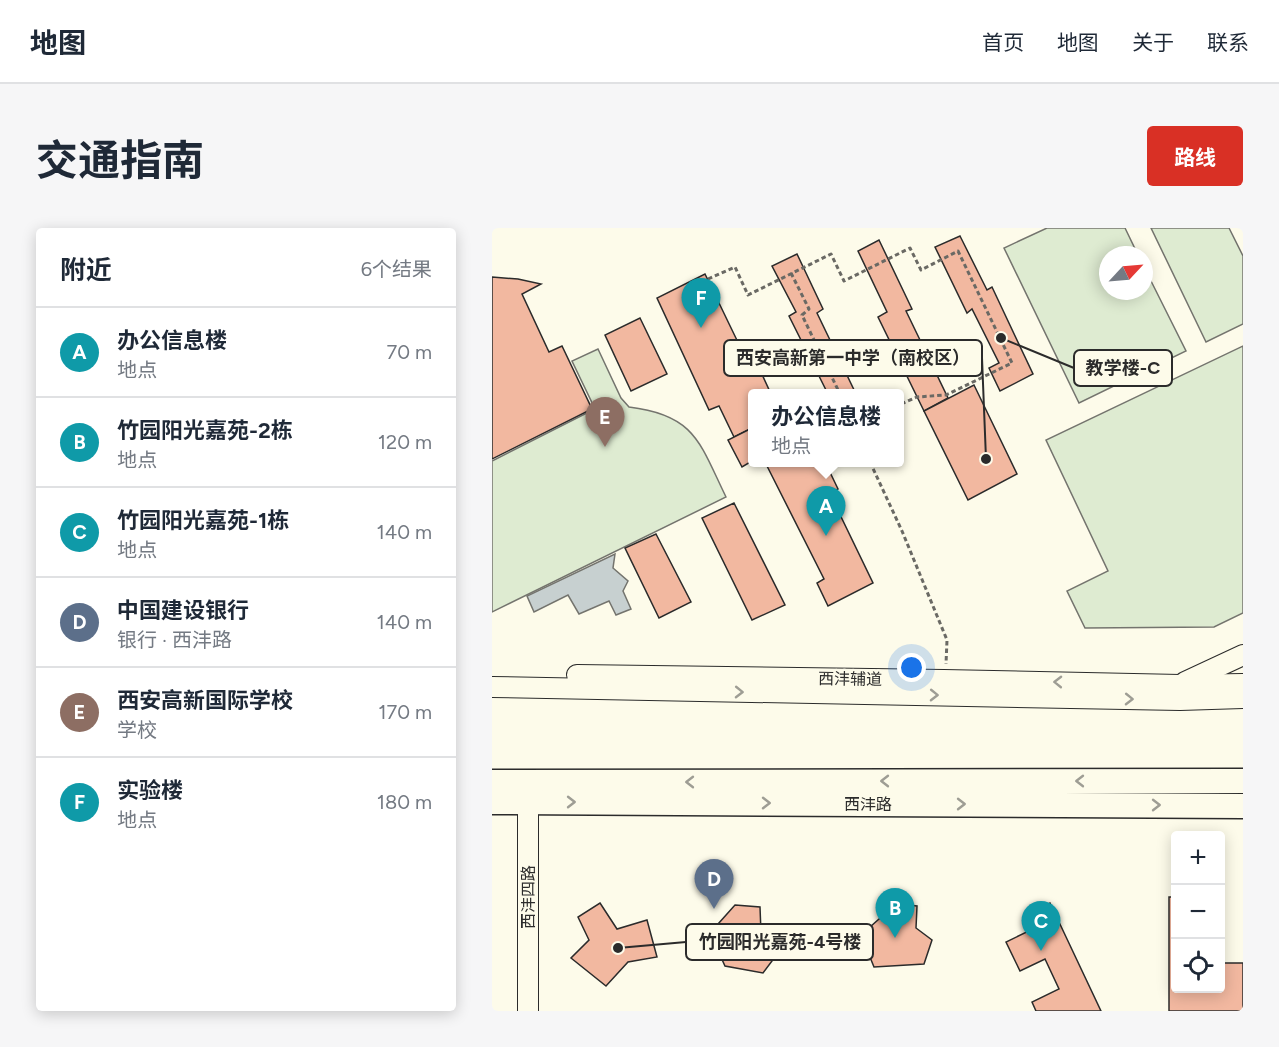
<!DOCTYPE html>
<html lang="zh">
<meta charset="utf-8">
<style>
:root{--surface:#fff;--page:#f6f6f7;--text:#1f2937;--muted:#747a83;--line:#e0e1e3;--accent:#d93025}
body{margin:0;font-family:Figtree,"Noto Sans SC",sans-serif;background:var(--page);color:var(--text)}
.controls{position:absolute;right:18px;bottom:18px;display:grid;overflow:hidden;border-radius:6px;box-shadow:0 3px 15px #0003}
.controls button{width:54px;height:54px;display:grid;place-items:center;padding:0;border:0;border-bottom:2px solid var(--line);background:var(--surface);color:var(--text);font:30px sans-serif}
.compass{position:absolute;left:607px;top:18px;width:54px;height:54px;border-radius:50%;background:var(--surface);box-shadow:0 3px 15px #0003;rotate:64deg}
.you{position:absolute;left:420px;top:440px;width:21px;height:21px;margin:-15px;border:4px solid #fff;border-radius:50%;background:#1a73e8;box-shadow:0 0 0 9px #1a73e833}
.badge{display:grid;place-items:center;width:39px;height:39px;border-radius:50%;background:var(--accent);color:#fff;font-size:20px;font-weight:700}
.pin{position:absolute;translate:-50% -50px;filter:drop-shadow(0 2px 3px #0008)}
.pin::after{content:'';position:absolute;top:32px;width:21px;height:18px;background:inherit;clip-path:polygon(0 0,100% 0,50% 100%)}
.popup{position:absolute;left:256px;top:161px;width:156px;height:78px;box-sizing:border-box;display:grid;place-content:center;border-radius:6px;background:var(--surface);filter:drop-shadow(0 2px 4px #0005);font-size:20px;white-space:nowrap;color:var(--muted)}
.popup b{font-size:22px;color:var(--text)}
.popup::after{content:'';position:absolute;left:50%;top:100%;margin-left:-12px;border:12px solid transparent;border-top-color:var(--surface)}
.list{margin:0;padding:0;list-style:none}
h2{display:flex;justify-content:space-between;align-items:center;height:78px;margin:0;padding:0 24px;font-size:26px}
h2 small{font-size:20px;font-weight:400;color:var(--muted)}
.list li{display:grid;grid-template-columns:39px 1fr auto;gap:18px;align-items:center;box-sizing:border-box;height:90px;padding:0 24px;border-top:2px solid var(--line)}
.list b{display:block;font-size:22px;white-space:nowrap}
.list p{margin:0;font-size:20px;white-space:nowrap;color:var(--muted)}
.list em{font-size:20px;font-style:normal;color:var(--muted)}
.icon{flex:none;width:33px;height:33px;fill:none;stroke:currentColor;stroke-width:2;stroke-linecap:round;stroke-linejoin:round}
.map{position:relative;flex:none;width:751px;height:783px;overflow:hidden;border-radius:6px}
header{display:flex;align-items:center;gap:36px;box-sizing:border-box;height:84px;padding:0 30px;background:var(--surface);border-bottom:2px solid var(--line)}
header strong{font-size:28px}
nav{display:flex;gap:33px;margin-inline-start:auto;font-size:21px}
.intro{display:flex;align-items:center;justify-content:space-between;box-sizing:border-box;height:144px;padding:0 36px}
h1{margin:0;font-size:42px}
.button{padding:15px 27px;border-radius:6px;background:var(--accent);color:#fff;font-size:21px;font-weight:700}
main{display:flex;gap:36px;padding:0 36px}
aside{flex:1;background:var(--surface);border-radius:6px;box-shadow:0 3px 15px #0003}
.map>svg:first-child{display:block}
.green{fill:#deebd1;stroke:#74746e;stroke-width:1.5}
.water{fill:#c7d0d0;stroke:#74746e;stroke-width:1.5}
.building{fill:#f2b8a0;stroke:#2b2b2b;stroke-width:1.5}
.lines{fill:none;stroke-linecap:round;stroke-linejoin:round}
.secondary-casing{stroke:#2b2b2b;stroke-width:22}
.highway-casing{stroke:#2b2b2b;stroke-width:27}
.path{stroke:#6a6964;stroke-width:3;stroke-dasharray:4.5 3;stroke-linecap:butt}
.secondary{stroke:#fdfbea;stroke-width:20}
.highway{stroke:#fdfbea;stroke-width:24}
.oneway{stroke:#9e9d94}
.labels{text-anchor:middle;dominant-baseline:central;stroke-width:4.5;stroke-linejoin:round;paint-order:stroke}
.street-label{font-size:16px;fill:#2b2b2b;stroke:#fdfbea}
.leader{fill:none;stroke:#2b2b2b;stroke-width:2}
.callout-dot{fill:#2b2b2b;stroke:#fdfbea;stroke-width:2}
.callout{fill:#fdfbea;stroke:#2b2b2b;stroke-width:2}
.callout-label{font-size:18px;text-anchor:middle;font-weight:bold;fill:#2b2b2b}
</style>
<header>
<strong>地图</strong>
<nav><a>首页</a><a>地图</a><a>关于</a><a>联系</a></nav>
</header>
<div class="intro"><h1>交通指南</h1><a class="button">路线</a></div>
<main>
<aside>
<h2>附近<small>6个结果</small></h2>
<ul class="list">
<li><span class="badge" style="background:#0f9aa8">A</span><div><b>办公信息楼</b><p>地点</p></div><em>70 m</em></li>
<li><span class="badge" style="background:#0f9aa8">B</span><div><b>竹园阳光嘉苑-2栋</b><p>地点</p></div><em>120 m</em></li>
<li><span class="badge" style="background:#0f9aa8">C</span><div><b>竹园阳光嘉苑-1栋</b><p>地点</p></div><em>140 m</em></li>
<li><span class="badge" style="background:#5c6f8a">D</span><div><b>中国建设银行</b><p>银行 · 西沣路</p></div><em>140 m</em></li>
<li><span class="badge" style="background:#8d6e63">E</span><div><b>西安高新国际学校</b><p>学校</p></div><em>170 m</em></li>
<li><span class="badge" style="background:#0f9aa8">F</span><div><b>实验楼</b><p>地点</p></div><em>180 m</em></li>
</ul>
</aside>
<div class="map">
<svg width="751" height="783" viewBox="0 0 751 783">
<rect width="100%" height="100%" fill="#fdfbea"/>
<g class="green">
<polygon points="555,0 633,0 646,27 616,27 616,63 652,63 652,39 694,123 587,175 512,20"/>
<polygon points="659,0 737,0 751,28 751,96 714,114"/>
<polygon points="751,118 751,385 722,399 593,400 575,363 616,343 554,212"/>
<path d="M106,121L129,170L137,179C204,187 208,216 234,269L0,384V233L103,181L80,133Z"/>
</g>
<polygon class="water" points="123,326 121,340 136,353 131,363 139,381 124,387 117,373 87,386 76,367 42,384 35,368"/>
<g class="building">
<polygon points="468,8 495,62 500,59 541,146 508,163 497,140 507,135 480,81 475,85 443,19"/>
<polygon points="387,12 420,81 414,83 456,170 432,183 386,89 395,84 366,23"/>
<polygon points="305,26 331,81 325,85 364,166 336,166 297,88 304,84 280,38"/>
<polygon points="213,46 255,133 262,129 279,166 260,166 260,200 242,209 227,178 217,182 165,70"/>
<polygon points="0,49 26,51 49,56 30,66 57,124 70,118 100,181 0,231"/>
<polygon points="148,90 175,146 139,163 113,107"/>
<polygon points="482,157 525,246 476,272 432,183"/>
<polygon points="260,200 260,233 250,239 236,212"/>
<polygon points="273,234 333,234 346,261 338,266 381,355 336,378 325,355 332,351"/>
<polygon points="242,275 293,377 260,392 210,290"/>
<polygon points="164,306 199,374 167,390 133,320"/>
<polygon points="677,669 684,669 684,760 728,760 728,735 751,735 751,783 677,783"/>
<polygon points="108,675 125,701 155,692 165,729 136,734 114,758 79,730 97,712 86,689"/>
<polygon points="558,675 609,783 544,783 540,774 567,761 553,731 528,743 514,714 539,702 532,688"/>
<polygon points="404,676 425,678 424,700 440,712 432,736 382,739 369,707"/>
<polygon points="243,677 268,679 269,705 286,725 271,745 233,738 218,705"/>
</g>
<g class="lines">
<defs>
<g id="secondary">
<polyline points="85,447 452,452 688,457 751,456"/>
<polyline points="693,454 751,427"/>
<polyline points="0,459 688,472 751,470"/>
<polyline points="36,560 36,783"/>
</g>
<g id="highway">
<polyline points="0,554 751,553"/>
<polyline points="0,574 751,578"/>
</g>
</defs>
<use href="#secondary" class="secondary-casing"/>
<use href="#highway" class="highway-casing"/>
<g class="path">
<polyline points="299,45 317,81 310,87 348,166"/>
<polyline points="216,51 243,39 256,67 339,26 352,53 418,20 429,42 466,23 520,135 454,167 425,169 407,177"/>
<polyline points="386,166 390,164 391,166"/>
<polyline points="378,234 410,303 455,412 454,436"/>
</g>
<use href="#secondary" class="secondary"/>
<use href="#highway" class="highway"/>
</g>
<defs><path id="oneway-chevron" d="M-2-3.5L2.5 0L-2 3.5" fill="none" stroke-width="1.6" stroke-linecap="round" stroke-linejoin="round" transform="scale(1.5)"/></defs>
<g class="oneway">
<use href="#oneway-chevron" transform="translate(566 454) rotate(-179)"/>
<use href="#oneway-chevron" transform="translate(247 464) rotate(1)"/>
<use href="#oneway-chevron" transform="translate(442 467) rotate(1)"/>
<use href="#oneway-chevron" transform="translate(637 471) rotate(1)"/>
<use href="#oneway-chevron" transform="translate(393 553) rotate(180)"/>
<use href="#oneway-chevron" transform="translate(588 553) rotate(180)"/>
<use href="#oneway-chevron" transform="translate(198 554) rotate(180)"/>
<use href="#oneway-chevron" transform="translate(79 574)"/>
<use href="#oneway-chevron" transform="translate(274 575)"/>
<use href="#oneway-chevron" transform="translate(469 576)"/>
<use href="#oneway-chevron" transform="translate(664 577)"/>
</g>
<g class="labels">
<g class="street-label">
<text transform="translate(358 451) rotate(1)">西沣辅道</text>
<text x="376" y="576">西沣路</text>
<text transform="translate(36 669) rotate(-90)">西沣四路</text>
</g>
</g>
<path class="leader" d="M494 231L490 130M509 110L582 140M126 720L194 714"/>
<g class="callout-dot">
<circle cx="494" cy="231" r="6"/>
<circle cx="509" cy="110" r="6"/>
<circle cx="126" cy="720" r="6"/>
</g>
<g class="callout">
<rect x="232" y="112" width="258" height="36" rx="6"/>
<rect x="582" y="122" width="98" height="36" rx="6"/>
<rect x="194" y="696" width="187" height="36" rx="6"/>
</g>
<g class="callout-label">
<text x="361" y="136">西安高新第一中学（南校区）</text>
<text x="631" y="146">教学楼-C</text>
<text x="288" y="720">竹园阳光嘉苑-4号楼</text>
</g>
</svg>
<div class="controls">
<button>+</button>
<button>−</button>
<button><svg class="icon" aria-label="locate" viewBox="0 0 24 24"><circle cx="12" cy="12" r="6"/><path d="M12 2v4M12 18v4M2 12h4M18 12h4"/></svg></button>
</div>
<svg class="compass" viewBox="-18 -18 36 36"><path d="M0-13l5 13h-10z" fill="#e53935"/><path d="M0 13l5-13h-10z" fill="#747a83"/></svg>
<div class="you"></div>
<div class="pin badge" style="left:334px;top:308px;background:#0f9aa8">A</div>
<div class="popup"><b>办公信息楼</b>地点</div>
<div class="pin badge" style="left:403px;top:710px;background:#0f9aa8">B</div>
<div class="pin badge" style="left:549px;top:723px;background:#0f9aa8">C</div>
<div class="pin badge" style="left:222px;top:681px;background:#5c6f8a">D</div>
<div class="pin badge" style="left:113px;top:219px;background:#8d6e63">E</div>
<div class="pin badge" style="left:209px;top:100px;background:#0f9aa8">F</div>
</div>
</main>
